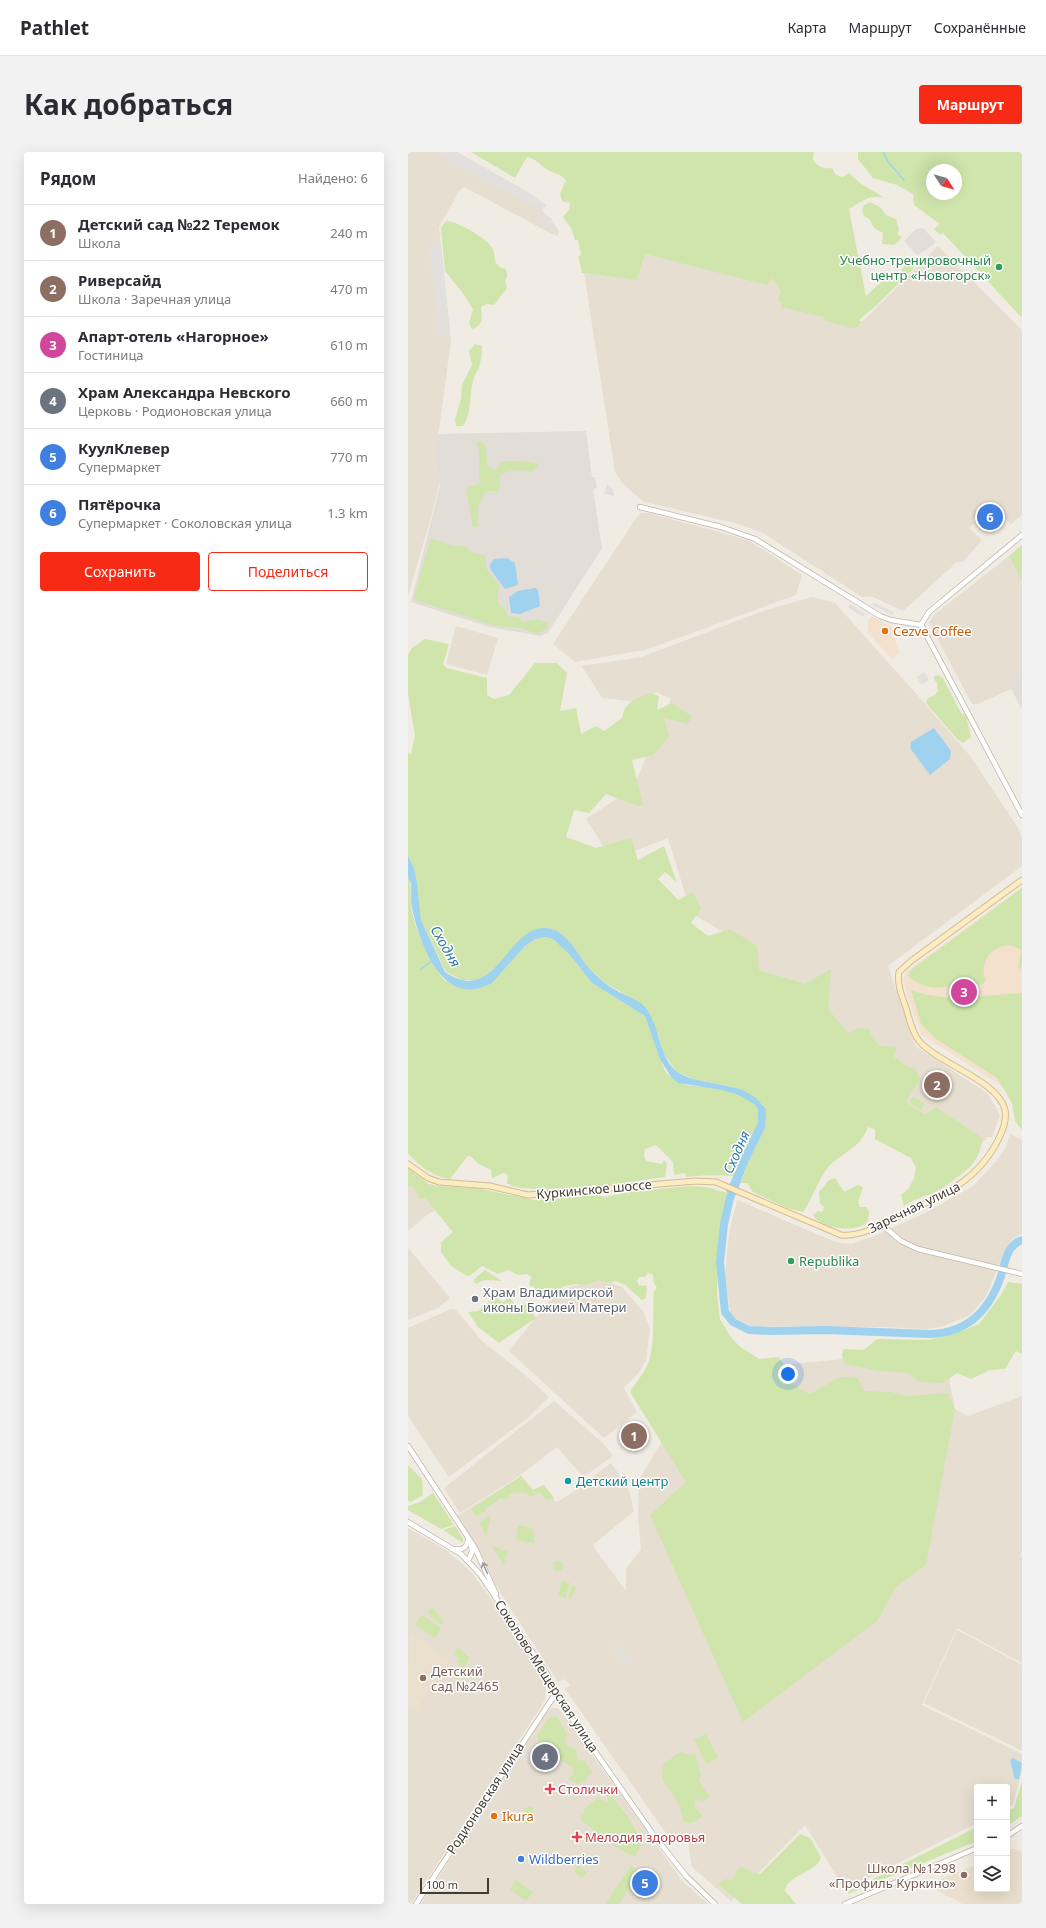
<!DOCTYPE html>
<html lang="ru">
<meta charset="utf-8">
<style>
:root{--surface:#fff;--page:#f2f2f3;--text:#2b2b33;--muted:#7c7c81;--line:#e1e1e2;--accent:#f62a15}
body{margin:0;font-family:"Noto Sans",sans-serif;background:var(--page);color:var(--text)}
.controls{position:absolute;right:12px;bottom:12px;display:grid;overflow:hidden;border-radius:4px;box-shadow:0 4px 16px #0002}
.controls button{width:36px;height:36px;display:grid;place-items:center;padding:0;border:0;border-bottom:1px solid var(--line);background:var(--surface);color:var(--text);font:20px sans-serif}
.compass{position:absolute;left:518px;top:12px;width:36px;height:36px;border-radius:50%;background:var(--surface);box-shadow:0 4px 16px #0002;rotate:126deg}
.scale{position:absolute;left:12px;bottom:10px;width:69px;box-sizing:border-box;padding-left:4px;border:2px solid #433c33;border-top:0;font-size:11px;line-height:14px;white-space:nowrap;color:#433c33;-webkit-text-stroke:3px #fff;paint-order:stroke}
.you{position:absolute;left:380px;top:1222px;width:14px;height:14px;margin:-10px;border:3px solid #fff;border-radius:50%;background:#1a73e8;box-shadow:0 0 0 6px #1a73e833}
.badge{display:grid;place-items:center;width:26px;height:26px;border-radius:50%;background:var(--accent);color:#fff;font-size:13px;font-weight:700}
.pin{position:absolute;translate:-50% -50%;border:2px solid #fff;box-shadow:0 1px 4px #0006}
.list{margin:0;padding:0;list-style:none}
h2{display:flex;justify-content:space-between;align-items:center;height:52px;margin:0;padding:0 16px;font-size:17px}
h2 small{font-size:13px;font-weight:400;color:var(--muted)}
.list li{display:grid;grid-template-columns:26px 1fr auto;gap:12px;align-items:center;box-sizing:border-box;height:56px;padding:0 16px;border-top:1px solid var(--line)}
.list b{display:block;font-size:15px;white-space:nowrap}
.list p{margin:0;font-size:13px;white-space:nowrap;color:var(--muted)}
.list em{font-size:13px;font-style:normal;color:var(--muted)}
.actions{display:flex;gap:8px;padding:12px 16px}
.actions a{flex:1;padding:9px 0;border:1px solid var(--accent);border-radius:4px;text-align:center;font-size:14px;color:var(--accent)}
.actions .main{background:var(--accent);color:#fff}
.icon{flex:none;width:22px;height:22px;fill:none;stroke:currentColor;stroke-width:2;stroke-linecap:round;stroke-linejoin:round}
.map{position:relative;flex:none;width:614px;height:1752px;overflow:hidden;border-radius:4px}
header{display:flex;align-items:center;gap:24px;box-sizing:border-box;height:56px;padding:0 20px;background:var(--surface);border-bottom:1px solid var(--line)}
header strong{font-size:19px}
nav{display:flex;gap:22px;margin-inline-start:auto;font-size:14px}
.intro{display:flex;align-items:center;justify-content:space-between;box-sizing:border-box;height:96px;padding:0 24px}
h1{margin:0;font-size:28px}
.button{padding:10px 18px;border-radius:4px;background:var(--accent);color:#fff;font-size:14px;font-weight:700}
main{display:flex;gap:24px;padding:0 24px}
aside{flex:1;background:var(--surface);border-radius:4px;box-shadow:0 4px 16px #0002}
.map>svg:first-child{display:block}
.residential{fill:#e5ded1}
.commercial{fill:#f4e1cd}
.industrial{fill:#e3ddd8}
.education{fill:#eae0cd}
.green{fill:#cfe5ac;fill-rule:evenodd}
.parking{fill:#e2dfdc}
.water{fill:#9fd2ee}
.lines{fill:none;stroke-linecap:round;stroke-linejoin:round}
.stream{stroke:#9fd2ee;stroke-width:1.5}
.river{stroke:#9fd2ee;stroke-width:8}
.tertiary-casing{stroke:#bfb6a9;stroke-width:6}
.secondary-casing{stroke:#d1bd93;stroke-width:7}
.tertiary{stroke:#fff;stroke-width:4.5}
.secondary{stroke:#fdebc1;stroke-width:5}
.oneway{stroke:#a19e99}
.leisure-dot{fill:#2e9e5b;stroke:#fff;stroke-width:1.5}
.food-dot{fill:#e8710a;stroke:#fff;stroke-width:1.5}
.worship-dot{fill:#6b7280;stroke:#fff;stroke-width:1.5}
.culture-dot{fill:#0f9aa8;stroke:#fff;stroke-width:1.5}
.education-dot{fill:#8d6e63;stroke:#fff;stroke-width:1.5}
.health-dot{fill:#e0444e;stroke:#fff;stroke-width:1.5}
.shop-dot{fill:#3f7fe0;stroke:#fff;stroke-width:1.5}
.labels{text-anchor:middle;dominant-baseline:central;stroke-width:3;stroke-linejoin:round;paint-order:stroke}
.leisure-label{font-size:13px;fill:#27864d;stroke:#fff;text-anchor:end}
.food-label{font-size:13px;fill:#c56008;stroke:#fff;text-anchor:start}
.street-label{font-size:13px;fill:#433c33;stroke:#fff}
.worship-label{font-size:13px;fill:#5b616d;stroke:#fff;text-anchor:start}
.culture-label{font-size:13px;fill:#0d838f;stroke:#fff;text-anchor:start}
.education-label{font-size:13px;fill:#785e54;stroke:#fff;text-anchor:start}
.health-label{font-size:13px;fill:#be3a42;stroke:#fff;text-anchor:start}
.shop-label{font-size:13px;fill:#366cbe;stroke:#fff;text-anchor:start}
.water-label{font-size:14px;font-style:italic;fill:#2e7aa4;stroke:#fff}
</style>
<header>
<strong>Pathlet</strong>
<nav><a>Карта</a><a>Маршрут</a><a>Сохранённые</a></nav>
</header>
<div class="intro"><h1>Как добраться</h1><a class="button">Маршрут</a></div>
<main>
<aside>
<h2>Рядом<small>Найдено: 6</small></h2>
<ul class="list">
<li><span class="badge" style="background:#8d6e63">1</span><div><b>Детский сад №22 Теремок</b><p>Школа</p></div><em>240 m</em></li>
<li><span class="badge" style="background:#8d6e63">2</span><div><b>Риверсайд</b><p>Школа · Заречная улица</p></div><em>470 m</em></li>
<li><span class="badge" style="background:#d1479c">3</span><div><b>Апарт-отель «Нагорное»</b><p>Гостиница</p></div><em>610 m</em></li>
<li><span class="badge" style="background:#6b7280">4</span><div><b>Храм Александра Невского</b><p>Церковь · Родионовская улица</p></div><em>660 m</em></li>
<li><span class="badge" style="background:#3f7fe0">5</span><div><b>КуулКлевер</b><p>Супермаркет</p></div><em>770 m</em></li>
<li><span class="badge" style="background:#3f7fe0">6</span><div><b>Пятёрочка</b><p>Супермаркет · Соколовская улица</p></div><em>1.3 km</em></li>
</ul>
<div class="actions"><a class="main">Сохранить</a><a>Поделиться</a></div>
</aside>
<div class="map">
<svg width="614" height="1752" viewBox="0 0 614 1752">
<rect width="100%" height="100%" fill="#f1ece3"/>
<g class="residential">
<polygon points="0,0 33,0 119,47 135,59 151,78 150,84 144,82 56,35 52,38 31,75 43,189 27,308 29,321 32,328 24,362 0,444"/>
<polygon points="530,94 614,178 614,363 603,372 579,351 564,368 567,371 561,376 574,388 555,410 549,410 495,459 465,445 454,445 355,381 331,372 236,350 215,332 207,320 176,121 229,128 237,102 359,132 364,125 373,139 369,149 416,163 447,177"/>
<polygon points="233,361 240,361 340,388 394,423 388,443 237,498 167,510 145,492 229,365"/>
<polygon points="601,404 614,429 614,521 600,528 603,537 570,552 564,552 521,471 526,463"/>
<polygon points="404,445 427,451 520,555 562,604 610,676 614,686 614,714 480,814 507,894 579,941 592,963 584,985 579,985 561,1010 511,1009 463,975 423,951 334,791 283,761 260,686 204,708 178,667 225,636 263,547 248,540 232,550 194,546 174,514 233,505 358,458"/>
<polygon points="48,474 90,486 79,523 38,512"/>
<polygon points="602,982 614,988 614,1081 604,1088 596,1101 577,1146 562,1163 536,1174 519,1177 475,1175 343,1174 326,1165 322,1159 317,1122 321,1082 329,1048 427,1090 444,1092 471,1082 519,1060 565,1034 591,1006 598,995"/>
<polygon points="0,1029 31,1057 20,1062 0,1079"/>
<polygon points="0,1096 42,1146 30,1156 0,1168"/>
<polygon points="191,1126 214,1135 235,1159 242,1176 238,1208 232,1219 216,1236 229,1260 196,1286 101,1199 141,1149 153,1138"/>
<polygon points="43,1157 48,1158 74,1189 116,1222 141,1245 121,1265 41,1325 0,1264 0,1176"/>
<polygon points="536,1202 547,1257 560,1264 614,1244 614,1399 612,1404 614,1405 614,1511 549,1476 514,1553 614,1602 614,1619 605,1653 599,1656 599,1635 569,1635 569,1671 437,1738 397,1673 323,1749 284,1715 279,1685 260,1684 157,1537 162,1533 157,1527 150,1530 85,1429 77,1409 49,1364 113,1324 125,1338 135,1333 148,1350 161,1343 203,1311 220,1335 226,1359 186,1392 187,1397 218,1439 218,1417 233,1397 230,1365 231,1328 249,1297 288,1239 354,1215 465,1204"/>
<polygon points="146,1249 195,1291 205,1304 175,1325 149,1295 111,1324 52,1361 36,1336"/>
<polygon points="0,1376 38,1398 64,1421 102,1473 135,1523 138,1535 137,1547 134,1553 3,1752 0,1752"/>
<polygon points="549,1478 614,1513 614,1599 516,1551"/>
<polygon points="144,1556 149,1556 154,1560 274,1729 300,1752 13,1752 138,1560"/>
</g>
<g class="commercial">
<polygon points="464,464 484,476 491,501 484,507 459,480 460,468"/>
<polygon points="614,735 614,950 589,931 514,883 501,850 495,827 499,819"/>
</g>
<g class="industrial">
<polygon points="515,76 528,90 520,97 509,103 496,89 508,77"/>
<polygon points="178,279 184,325 187,325 189,336 185,337 194,396 140,481 132,484 81,475 3,450 32,333 32,328 29,321 27,308 30,282"/>
<polygon points="614,521 614,558 599,528"/>
</g>
<g class="education">
<polygon points="1,1481 42,1509 9,1557 0,1551"/>
<polygon points="604,1697 614,1699 614,1752 555,1752 518,1733 569,1712 569,1737 599,1737 599,1700"/>
</g>
<g class="green">
<path d="M63,0H406L405,8C410,15 415,17 424,16L428,23L435,25L441,21L452,31L477,46C460,42 456,49 441,57L458,144L484,120L489,126L498,111H504L506,116L471,151L451,168L454,170L447,177L415,168L416,165L373,155V150L369,149L373,139L364,126L359,133L237,102L229,128L176,121H174L170,104L173,103L170,88H167L163,76L155,65L161,58L162,51L154,49L152,42L158,28C152,21 146,22 138,17C131,12 128,7 119,5L107,26Z"/>
<path d="M450,0H614V166L535,81L532,83L526,77L532,72L506,53L505,42L489,33L465,26L450,7ZM524,18H548V42H524Z"/>
<polygon points="462,50 472,55 478,63 488,67 491,77 490,82 494,86 486,93 474,92 475,81 466,76 461,67 456,64 454,58 455,54"/>
<path d="M38,69C48,69 75,84 82,93C91,103 81,113 98,117L99,124L97,130L99,136L86,153L79,152L73,155C74,166 76,173 64,177L61,171L65,157L54,140L37,119L33,76Z"/>
<path d="M67,192L74,194C74,201 73,209 71,215C69,220 66,224 65,229C61,244 64,261 55,274H48L47,267L53,247L54,233L64,213L61,199Z"/>
<path d="M73,289C83,297 75,308 82,316L87,318C89,316 92,312 94,310C98,307 127,310 130,312L128,317L124,320C113,318 101,316 92,324L91,339H81L77,341L70,355V375H65L58,336L73,331C68,318 75,303 68,290Z"/>
<path d="M23,386L45,394H56L64,400L74,402L78,405V416L91,433C92,442 84,449 96,455L100,464L111,466L114,470L130,467L140,471L139,477L128,482L114,476L87,474L7,448L6,444Z"/>
<polygon points="614,393 614,429 601,404"/>
<path d="M17,487L41,492L35,513L39,516L79,526V543L86,547L101,543L127,511H149L159,521L152,559L168,556L173,582L188,574L196,579L214,566C217,550 227,547 242,541L251,544L249,558L264,551L285,565L279,572L256,565L261,585L245,603L224,608L235,653L230,654L198,642L181,661L166,658L158,685L188,696L223,686L230,708L256,694L269,731L257,720L250,727L270,748L285,740L293,757L283,771L300,784L322,777L349,794L351,818L397,832L423,817L420,857L439,880L441,881L451,876L461,877L465,887L473,894L489,895L486,905L500,915L507,917L512,926C508,936 501,941 498,950L517,963L528,955L574,986C572,1005 566,1013 551,1024C542,1030 535,1037 525,1041C515,1045 506,1047 496,1054L493,1043L501,1036L506,1026L508,1016L503,1006L467,987V977L460,975C454,992 440,999 428,1008C412,1018 406,1046 395,1060L379,1056L345,1040L339,1031H333L339,1013L357,976V955L346,945L322,934L288,928L268,919L255,900L251,885L237,855L195,829L180,815L165,794L146,779L137,776L128,778L115,785L88,815L72,828H54L38,820L13,768L6,716L0,704V601L3,602L7,584L0,542V503L4,496Z"/>
<polygon points="529,523 535,526 553,561 558,563 563,585 555,591 550,588 518,551 520,546 527,543 530,539 529,531 526,527 526,525"/>
<path d="M0,723C4,734 2,744 3,754C7,779 21,809 37,829L84,831L117,794L127,787L137,785L145,787L162,803L184,831L237,864L257,919C271,935 282,934 301,935C314,936 345,944 350,959C354,972 332,1012 325,1024C310,1023 294,1023 278,1025L277,1021L266,1023L265,1010L248,993L237,997L236,1004L238,1009L254,1012L256,1008L259,1012L257,1025L208,1032C187,1033 113,1043 99,1031L100,1023L96,1021L84,1026L83,1018L69,1011L64,1005L60,1004C53,1011 49,1019 42,1027C24,1024 12,1015 0,1001Z"/>
<path d="M614,736V815L610,818L613,798C592,783 568,808 578,828L575,832L564,833L557,829C538,838 516,839 500,824L503,818Z"/>
<path d="M503,838C535,851 579,843 614,841V978L607,969L604,951L589,926L528,887L513,872Z"/>
<polygon points="505,944 517,952 513,958 501,950"/>
<path d="M0,1016L21,1032L30,1034L68,1036L127,1048L189,1043L197,1045L221,1040L281,1034L298,1035L320,1041L310,1103L309,1142L312,1167L322,1184L331,1194L351,1207L370,1205L380,1217L384,1232L402,1242L432,1225L450,1226L456,1239L482,1240L500,1244L540,1241L547,1257L518,1413L488,1435L470,1468L335,1570L242,1363L278,1330L222,1240C227,1231 235,1223 239,1214C248,1196 244,1160 246,1139L249,1136L246,1131L245,1123L240,1121L237,1125H231L229,1129L231,1133L239,1134L238,1146L234,1148L217,1133L208,1129L201,1131L191,1128L178,1133L168,1132L157,1134L143,1141L130,1142L126,1135L121,1133L123,1125L119,1122L110,1123L100,1118L90,1122L74,1114L63,1123L59,1124L43,1114L33,1100V1090L45,1080L17,1046L12,1047L5,1035L0,1034Z"/>
<path d="M427,1026L436,1040L450,1033L455,1035L450,1050L452,1055H458L461,1059L460,1069C450,1082 413,1077 405,1063L410,1059L415,1060L416,1055L412,1051L411,1040L421,1028Z"/>
<polygon points="77,1118 94,1129 76,1128 68,1132 65,1128"/>
<polygon points="600,1130 614,1132 614,1202 608,1199 597,1217 582,1218 563,1227 549,1221 535,1231 512,1230 499,1221 471,1219 437,1212 434,1204 435,1197 456,1198 469,1187 520,1188 546,1182 571,1172 593,1143"/>
<polygon points="87,1145 95,1150 101,1145 110,1155 116,1151 128,1166 91,1191 70,1175 60,1160 70,1159"/>
<polygon points="0,1313 14,1327 15,1343 3,1350 0,1349"/>
<path d="M113,1324L125,1338L136,1333L146,1346L138,1348L133,1341H129L124,1345C118,1339 109,1339 101,1343V1345L96,1348L93,1346L78,1356V1359L68,1364L63,1357Z"/>
<polygon points="25,1341 46,1373 33,1377 0,1358 0,1354 12,1350"/>
<polygon points="81,1364 83,1367 78,1384 71,1371"/>
<polygon points="112,1373 125,1377 127,1392 108,1388 110,1375"/>
<polygon points="47,1374 55,1387 55,1391 35,1378"/>
<polygon points="84,1394 93,1396 92,1398 97,1399 98,1397 100,1398 96,1413"/>
<circle cx="150" cy="1414" r="5"/>
<polygon points="154,1429 162,1431 158,1446 150,1444"/>
<polygon points="164,1433 169,1435 162,1447 160,1447"/>
<polygon points="25,1456 36,1471 33,1472 22,1464 20,1458"/>
<polygon points="14,1463 33,1476 27,1486 7,1473"/>
<polygon points="50,1495 61,1506 56,1517 49,1510 52,1506 46,1502"/>
<polygon points="148,1564 159,1581 157,1593 168,1597 170,1609 176,1608 184,1620 177,1628 170,1632 160,1627 165,1622 165,1616 133,1595 129,1584 140,1566"/>
<polygon points="298,1582 310,1606 298,1612 286,1587"/>
<path d="M273,1600L280,1603L287,1602C291,1608 290,1615 293,1622L291,1628L302,1646L294,1649L287,1647L286,1654L295,1665L283,1671L276,1670C274,1664 273,1655 269,1649C260,1634 250,1631 256,1611C263,1609 265,1603 273,1600Z"/>
<polygon points="614,1629 614,1664 599,1674 599,1659 606,1656"/>
<polygon points="197,1637 218,1662 234,1689 234,1692 227,1704 222,1703 199,1689 172,1667 172,1665 176,1662 176,1657 190,1646 199,1650 200,1646 195,1641"/>
<polygon points="123,1654 125,1655 124,1665 119,1673 110,1667 116,1657"/>
<polygon points="569,1675 569,1689 440,1742 439,1740"/>
<path d="M392,1682L402,1686L413,1705C410,1721 379,1722 377,1739L388,1752H334L310,1732L317,1727L324,1728L331,1715C339,1715 344,1723 352,1722Z"/>
<polygon points="166,1713 170,1713 179,1720 174,1726 168,1722"/>
<polygon points="223,1714 232,1720 211,1752 197,1752"/>
<polygon points="108,1728 125,1740 118,1749 102,1738"/>
</g>
<g class="parking">
<polygon points="33,0 49,0 120,40 138,53 134,59 50,14 31,2"/>
<polygon points="136,62 144,67 138,76 130,72"/>
<polygon points="33,93 42,183 30,183 30,164 20,95"/>
<polygon points="199,332 205,337 206,344 196,342"/>
<polygon points="465,450 486,460 484,463 464,453"/>
<polygon points="442,452 457,462 455,465 440,455"/>
<polygon points="516,520 521,528 513,533 509,525"/>
<polygon points="208,1492 224,1510 220,1514 204,1496"/>
<polygon points="116,1601 141,1618 138,1621 114,1605"/>
<polygon points="106,1609 110,1611 69,1673 66,1671"/>
</g>
<g class="water">
<polygon points="99,406 107,411 110,432 107,434 97,437 82,417 82,412 86,407"/>
<polygon points="128,436 130,438 132,454 112,462 103,461 101,445 110,439"/>
<polygon points="526,576 543,599 542,607 522,623 502,596 503,590"/>
<path d="M0,704L6,716L9,732L13,768L37,820C88,855 98,775 137,776C159,777 169,802 181,816C189,825 200,834 211,840C219,844 231,848 237,855C250,871 250,894 261,911C281,941 337,921 358,958L357,976L339,1013L329,1040L325,1043L318,1040L350,970V958L346,952L331,943L314,938L270,931L263,925L252,907L237,864L184,831L162,803L145,787L137,785L127,787L117,794L84,831C35,858 12,793 4,756C2,748 4,740 3,732C2,729 0,726 0,723C0,717 0,710 0,704Z"/>
<polygon points="605,1606 614,1611 611,1627 607,1627 602,1608"/>
</g>
<g class="lines">
<g class="stream">
<polyline points="475,0 481,11 496,28"/>
<polyline points="12,818 25,808"/>
</g>
<path class="river" d="M327,1034L322,1046L316,1072L312,1110L317,1160L325,1170L341,1178L365,1179L418,1178L522,1182C558,1181 580,1160 592,1127C597,1114 597,1094 614,1088"/>
<defs>
<g id="tertiary">
<polyline points="232,355 313,375 347,387 472,464 483,468 513,473"/>
<polyline points="513,473 614,663"/>
<polyline points="513,473 521,460 614,383"/>
<polyline points="473,1072 493,1089 510,1097 614,1122"/>
<polyline points="0,1294 67,1396 88,1442"/>
<polyline points="0,1370 53,1402 72,1422 139,1522 151,1548 244,1681 278,1724 307,1752"/>
<path d="M46,1397C54,1399 60,1395 60,1387"/>
<polyline points="60,1409 64,1400 63,1392"/>
<polyline points="599,1684 614,1674"/>
<polyline points="8,1752 148,1541"/>
<polyline points="437,1752 569,1696"/>
</g>
<path id="secondary" d="M0,1012L20,1026L31,1030L82,1034L120,1043L288,1029L308,1030L433,1083C454,1085 474,1072 493,1063C532,1044 568,1031 589,990C594,980 599,970 597,958C591,929 531,912 511,889C503,879 501,864 497,853C493,842 489,831 491,820L503,809L614,728"/>
</defs>
<use href="#tertiary" class="tertiary-casing"/>
<use href="#secondary" class="secondary-casing"/>
<use href="#tertiary" class="tertiary"/>
<use href="#secondary" class="secondary"/>
</g>
<defs><path id="oneway-shaft" d="M-6 0H5M1.5-3L5.5 0L1.5 3" fill="none" stroke-width="1.6" stroke-linecap="round" stroke-linejoin="round"/></defs>
<use class="oneway" href="#oneway-shaft" transform="translate(77 1416) rotate(-113)"/>
<g class="leisure-dot">
<circle cx="591" cy="115" r="4"/>
<circle cx="383" cy="1109" r="4"/>
</g>
<g class="food-dot">
<circle cx="477" cy="479" r="4"/>
<circle cx="86" cy="1664" r="4"/>
</g>
<circle class="worship-dot" cx="67" cy="1147" r="4"/>
<circle class="culture-dot" cx="160" cy="1329" r="4"/>
<g class="education-dot">
<circle cx="15" cy="1526" r="4"/>
<circle cx="556" cy="1723" r="4"/>
</g>
<g class="health-dot">
<path d="M140 1631h4v4h4v4h-4v4h-4v-4h-4v-4h4z"/>
<path d="M167 1679h4v4h4v4h-4v4h-4v-4h-4v-4h4z"/>
</g>
<circle class="shop-dot" cx="113" cy="1707" r="4"/>
<g class="labels">
<g class="leisure-label">
<text x="583" y="108">Учебно-тренировочный<tspan x="583" dy="15">центр «Новогорск»</tspan></text>
<text x="391" y="1109" text-anchor="start">Republika</text>
</g>
<g class="food-label">
<text x="485" y="479">Cezve Coffee</text>
<text x="94" y="1664">Ikura</text>
</g>
<g class="street-label">
<text transform="translate(186 1037) rotate(-5)">Куркинское шоссе</text>
<text transform="translate(506 1055) rotate(-26)">Заречная улица</text>
<text transform="translate(139 1524) rotate(57)">Соколово-Мещерская улица</text>
<text transform="translate(77 1646) rotate(-57)">Родионовская улица</text>
</g>
<g class="worship-label">
<text x="75" y="1140">Храм Владимирской<tspan x="75" dy="15">иконы Божией Матери</tspan></text>
</g>
<g class="culture-label">
<text x="168" y="1329">Детский центр</text>
</g>
<g class="education-label">
<text x="23" y="1519">Детский<tspan x="23" dy="15">сад №2465</tspan></text>
<text x="548" y="1716" text-anchor="end">Школа №1298<tspan x="548" dy="15">«Профиль Куркино»</tspan></text>
</g>
<g class="health-label">
<text x="150" y="1637">Столички</text>
<text x="177" y="1685">Мелодия здоровья</text>
</g>
<g class="shop-label">
<text x="121" y="1707">Wildberries</text>
</g>
<g class="water-label">
<text transform="translate(38 794) rotate(60)">Сходня</text>
<text transform="translate(328 1000) rotate(-66)">Сходня</text>
</g>
</g>
</svg>
<div class="controls">
<button>+</button>
<button>−</button>
<button><svg class="icon" aria-label="layers" viewBox="0 0 24 24"><path d="M12 4l9 5-9 5-9-5zM3 14l9 5 9-5"/></svg></button>
</div>
<svg class="compass" viewBox="-18 -18 36 36"><path d="M0-13l5 13h-10z" fill="#e53935"/><path d="M0 13l5-13h-10z" fill="#7c7c81"/></svg>
<div class="scale">100 m</div>
<div class="you"></div>
<div class="pin badge" style="left:226px;top:1284px;background:#8d6e63">1</div>
<div class="pin badge" style="left:529px;top:933px;background:#8d6e63">2</div>
<div class="pin badge" style="left:556px;top:840px;background:#d1479c">3</div>
<div class="pin badge" style="left:137px;top:1605px;background:#6b7280">4</div>
<div class="pin badge" style="left:237px;top:1731px;background:#3f7fe0">5</div>
<div class="pin badge" style="left:582px;top:365px;background:#3f7fe0">6</div>
</div>
</main>
